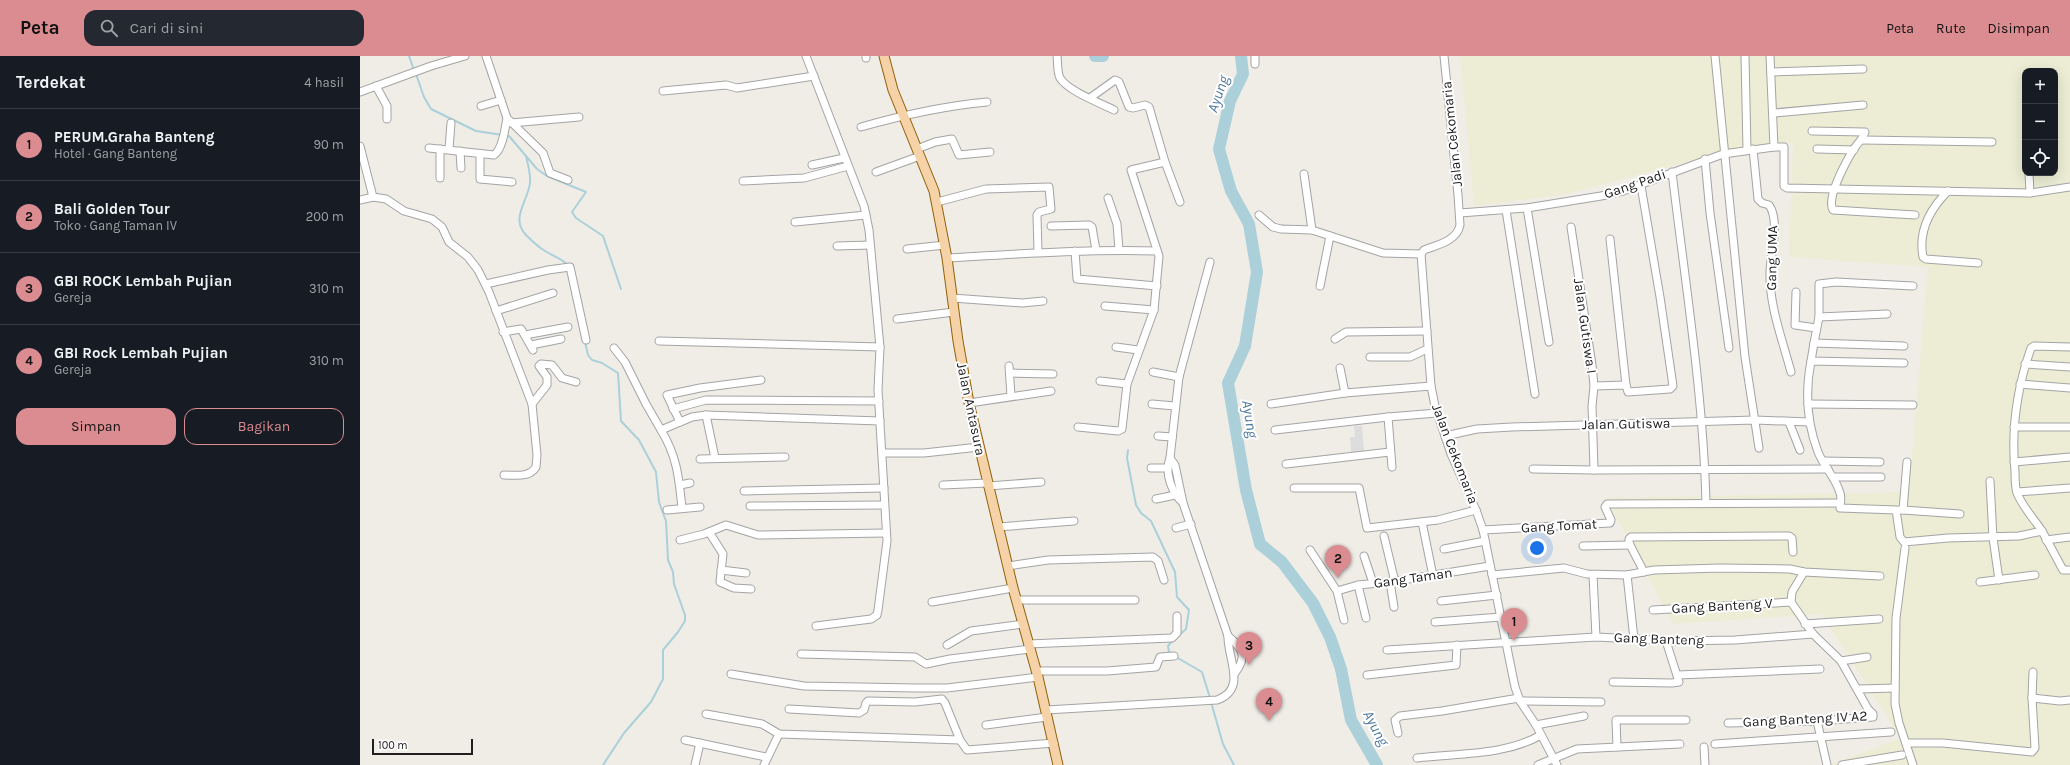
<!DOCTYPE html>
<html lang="id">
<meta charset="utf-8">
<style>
:root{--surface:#171b24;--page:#242831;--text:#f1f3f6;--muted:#9ea1a6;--line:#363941;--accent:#db8c90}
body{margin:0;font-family:Karla,sans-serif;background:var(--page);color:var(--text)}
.controls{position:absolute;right:12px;top:12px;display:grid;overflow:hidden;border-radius:8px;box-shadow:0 4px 16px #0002}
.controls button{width:36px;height:36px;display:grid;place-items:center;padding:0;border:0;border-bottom:1px solid var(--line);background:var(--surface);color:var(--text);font:20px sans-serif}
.scale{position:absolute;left:12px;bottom:10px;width:101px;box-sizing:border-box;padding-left:4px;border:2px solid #202020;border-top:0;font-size:11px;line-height:14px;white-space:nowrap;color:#202020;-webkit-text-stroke:3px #fff;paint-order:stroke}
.you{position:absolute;left:1177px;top:492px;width:14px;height:14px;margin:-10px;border:3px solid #fff;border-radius:50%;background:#1a73e8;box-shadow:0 0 0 6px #1a73e833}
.badge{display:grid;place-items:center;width:26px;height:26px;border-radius:50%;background:var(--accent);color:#111;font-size:13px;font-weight:700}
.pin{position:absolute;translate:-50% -33px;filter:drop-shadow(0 1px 2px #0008)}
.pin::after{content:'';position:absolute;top:21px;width:14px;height:12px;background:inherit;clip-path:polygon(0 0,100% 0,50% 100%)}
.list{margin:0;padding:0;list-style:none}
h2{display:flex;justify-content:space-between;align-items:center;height:52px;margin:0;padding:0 16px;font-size:17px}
h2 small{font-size:13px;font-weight:400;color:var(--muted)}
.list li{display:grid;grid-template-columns:26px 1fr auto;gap:12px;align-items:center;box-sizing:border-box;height:72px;padding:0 16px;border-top:1px solid var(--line)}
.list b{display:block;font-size:15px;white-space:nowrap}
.list p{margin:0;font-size:13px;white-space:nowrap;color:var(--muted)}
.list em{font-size:13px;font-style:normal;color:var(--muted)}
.actions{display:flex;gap:8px;padding:12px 16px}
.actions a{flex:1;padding:9px 0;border:1px solid var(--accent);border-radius:12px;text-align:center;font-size:14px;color:var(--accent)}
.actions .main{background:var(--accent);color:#111}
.icon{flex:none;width:22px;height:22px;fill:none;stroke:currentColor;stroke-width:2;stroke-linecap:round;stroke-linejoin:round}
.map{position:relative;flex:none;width:1710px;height:709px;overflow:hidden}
header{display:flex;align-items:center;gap:24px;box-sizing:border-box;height:56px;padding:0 20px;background:var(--accent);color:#111}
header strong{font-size:19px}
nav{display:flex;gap:22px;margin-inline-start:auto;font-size:14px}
.search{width:280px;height:36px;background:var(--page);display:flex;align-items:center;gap:10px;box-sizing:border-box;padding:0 14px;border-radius:12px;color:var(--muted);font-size:15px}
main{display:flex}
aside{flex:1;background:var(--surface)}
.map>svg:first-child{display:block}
.residential{fill:#dedddd}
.farmland{fill:#ecedd4;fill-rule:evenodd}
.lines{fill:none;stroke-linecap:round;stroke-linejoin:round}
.stream{stroke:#abd0da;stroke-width:2}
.river{stroke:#abd0da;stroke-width:12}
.minor-casing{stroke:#a4a4a4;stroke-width:9}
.major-casing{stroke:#91620b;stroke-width:11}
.minor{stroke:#fff;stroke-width:7}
.major{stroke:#f5d2a7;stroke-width:9}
.labels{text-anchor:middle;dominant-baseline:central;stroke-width:4;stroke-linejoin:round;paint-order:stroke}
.street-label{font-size:14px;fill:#202020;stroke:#fff}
.water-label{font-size:15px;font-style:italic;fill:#507aa1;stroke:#fff}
</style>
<header>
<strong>Peta</strong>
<div class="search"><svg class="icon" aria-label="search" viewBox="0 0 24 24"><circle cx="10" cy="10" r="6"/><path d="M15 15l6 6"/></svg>Cari di sini</div>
<nav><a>Peta</a><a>Rute</a><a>Disimpan</a></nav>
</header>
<main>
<aside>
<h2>Terdekat<small>4 hasil</small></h2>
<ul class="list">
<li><span class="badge">1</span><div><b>PERUM.Graha Banteng</b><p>Hotel · Gang Banteng</p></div><em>90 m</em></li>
<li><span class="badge">2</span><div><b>Bali Golden Tour</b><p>Toko · Gang Taman IV</p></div><em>200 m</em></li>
<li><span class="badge">3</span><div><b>GBI ROCK Lembah Pujian</b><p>Gereja</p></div><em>310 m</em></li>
<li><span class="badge">4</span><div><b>GBI Rock Lembah Pujian</b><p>Gereja</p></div><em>310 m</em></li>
</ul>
<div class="actions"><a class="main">Simpan</a><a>Bagikan</a></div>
</aside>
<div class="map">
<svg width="1710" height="709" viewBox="0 0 1710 709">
<rect width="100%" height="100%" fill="#f0ede7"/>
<polygon class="residential" points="994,370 1002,370 1004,395 991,396 990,381 995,381"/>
<path class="farmland" d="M1100,0H1710V709H1470L1541,682L1461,558L1313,568L1246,442L1549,436L1568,211L1429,201L1433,87L1389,90L1206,138L1114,150ZM1665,15H1695V117H1665Z"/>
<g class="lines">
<g class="stream">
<polyline points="49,0 54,14"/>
<polyline points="56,18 64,41 71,53 116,75 149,80 177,113 187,120 226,136 212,156 216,162 243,180 261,233"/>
<path d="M166,100C168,109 171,118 170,127C168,145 150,162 166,179C171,184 178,191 185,195C193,200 201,202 208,209"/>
<polyline points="225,286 228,299 232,304 242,307 258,317 261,365 279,384 296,416 299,446 306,465 308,504 313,516 314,528 325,559 325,565 318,576 303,594 303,623 291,646 264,677 243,709"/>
<polyline points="768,394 767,402 776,449 781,457 791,465 815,516 817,541 829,554 826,573 816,582"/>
<polyline points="813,598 809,596 808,590 813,584"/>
<polyline points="816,601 842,616 850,642"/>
<polyline points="851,646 863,688 874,709"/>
</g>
<g class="river">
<polyline points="735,0 743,0"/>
<polyline points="881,0 883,18 870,45 859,93 871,135 889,168 897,216 885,290 868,327 886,434 900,488 922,506 953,547 970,581 981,613 991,664 1017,709"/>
</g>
<defs>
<g id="minor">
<polyline points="126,0 147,62 183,97 190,117 208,124"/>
<polyline points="446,0 504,150 509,174 520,291"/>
<polyline points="506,0 506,2"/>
<path d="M697,0C698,7 697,16 700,22C708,35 740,47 754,54"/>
<path d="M1084,0L1098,139L1100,169C1097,185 1077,189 1064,194L1061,198L1071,330L1075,350L1091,398L1116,454L1123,474L1155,631L1160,645L1176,669L1197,709"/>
<polyline points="1355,0 1385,301 1399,392"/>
<polyline points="1385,0 1387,94"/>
<polyline points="1410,0 1414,91"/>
<polyline points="895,8 895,0"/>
<polyline points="1411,16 1503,13"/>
<polyline points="16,30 27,50 27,63"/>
<polyline points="303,35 366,29 377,32 454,20"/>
<polyline points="0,36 71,10 105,0"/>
<polyline points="730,42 755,24 759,26 769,51 773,52 785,49 789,51 805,106 820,146"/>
<polyline points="121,50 141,44"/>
<polyline points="1414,57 1503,49"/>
<polyline points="151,67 219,61"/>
<path d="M501,71C543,59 584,50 627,46"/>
<path d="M1452,75L1505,76C1503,83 1497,88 1493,94C1486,106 1466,142 1473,154L1555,159"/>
<polyline points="1502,84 1632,86"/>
<path d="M0,90L13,141L26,143L44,155L72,163L82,171L89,186L108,201L118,214L129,236L172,348L177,399L176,411C169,422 156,419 144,419"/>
<path d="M69,92L134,99C143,93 145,72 147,62"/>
<polyline points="89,93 91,67"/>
<polyline points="557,93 575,86 592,83 599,99 630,96"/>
<path d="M1393,93L1398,143L1402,147L1409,149C1420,164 1411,197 1410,215C1409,250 1422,282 1431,316"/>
<polyline points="1457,93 1494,94"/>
<polyline points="100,95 101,112"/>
<polyline points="120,99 120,123 152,126"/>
<polyline points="1345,103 1350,157 1369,292"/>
<polyline points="452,109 484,102"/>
<polyline points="516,116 560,100"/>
<path d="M1312,116C1325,226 1343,335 1346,447"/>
<polyline points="1669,117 1670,137"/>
<polyline points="944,118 952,174"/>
<polyline points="80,122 80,93"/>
<polyline points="383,125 444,122 488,110"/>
<path d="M1588,135C1570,153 1558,175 1563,201L1566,203L1618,207"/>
<polyline points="748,142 757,168 759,194"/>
<polyline points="0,144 13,141"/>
<polyline points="577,146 626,133 689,131 691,153 679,156 677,159 678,196"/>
<polyline points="1167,152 1189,286"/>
<polyline points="1146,154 1175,338"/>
<polyline points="1100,157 1167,152 1241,140 1263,135 1363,98 1414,91 1424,91 1424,130 1427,132 1670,137 1710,131"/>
<polyline points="899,159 913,171 921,173 952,174 1023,197 1061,198"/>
<polyline points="435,166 506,159"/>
<polyline points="691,170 729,169 732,171 736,194"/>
<polyline points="1250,183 1266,329"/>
<polyline points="477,190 510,189"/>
<polyline points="547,193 585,189"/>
<polyline points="715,195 717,223 797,230"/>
<path d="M587,202C657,198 727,193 797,195"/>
<polyline points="126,228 188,214 210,211 226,284"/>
<polyline points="960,230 970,180"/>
<polyline points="1436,236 1435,269 1456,272"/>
<polyline points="592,242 662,247 683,245"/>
<polyline points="745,250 794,254"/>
<polyline points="136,255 193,237"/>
<polyline points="1459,261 1527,258"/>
<polyline points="537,263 594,256"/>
<polyline points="143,276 161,273 173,294"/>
<polyline points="165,279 208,271"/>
<polyline points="975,283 986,276 1067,275"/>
<polyline points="299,285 520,291 518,334 527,485 518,554 517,559 511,563 456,570"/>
<polyline points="1454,287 1459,261 1459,228 1476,226 1553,230"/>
<polyline points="171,289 201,283"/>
<polyline points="756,291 778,294"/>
<polyline points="254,292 265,306 286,348 301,374"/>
<polyline points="1010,301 1050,301 1065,294"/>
<polyline points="1451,305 1454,287 1544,290"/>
<path d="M1544,307L1451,305C1445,336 1447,367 1458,396C1464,411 1476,422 1480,437C1482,441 1480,447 1480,452L1536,454L1540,481L1544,486L1588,482L1659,480L1682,475C1674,463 1662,450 1657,437C1655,431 1655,422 1655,415C1651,373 1657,332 1671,292L1674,290L1710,291"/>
<polyline points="1665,308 1710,311"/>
<polyline points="649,310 651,340"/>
<polyline points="980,312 985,337"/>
<polyline points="793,316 819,321"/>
<polyline points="650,317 693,318"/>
<polyline points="740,325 767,328"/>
<polyline points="1660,328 1710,332"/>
<polyline points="1234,330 1266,329 1268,336 1310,333 1313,330 1300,241 1281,130"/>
<polyline points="609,347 691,335"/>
<polyline points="172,348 187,329 187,321 179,310 181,308 192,309 202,322 216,326"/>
<polyline points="792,348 815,350"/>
<polyline points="911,348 985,337 1071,330"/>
<polyline points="1448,348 1553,349"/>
<polyline points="313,353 346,344 519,345"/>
<polyline points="346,359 355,402"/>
<polyline points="1028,361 1032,411"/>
<polyline points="320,366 307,339 340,332 401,324"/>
<polyline points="1429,366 1440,394"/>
<polyline points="718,371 758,375 762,373 767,328 794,254 799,200 771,114 805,106"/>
<polyline points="1654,371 1710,371"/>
<polyline points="915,374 1028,361 1077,357"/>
<polyline points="798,380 812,381"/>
<polyline points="1085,380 1117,373 1152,371 1395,364 1449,366"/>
<polyline points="522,397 564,397 619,391"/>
<path d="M810,402C804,417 812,437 823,447"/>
<polyline points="340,403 425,401"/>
<polyline points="1463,405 1520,406"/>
<polyline points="1654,406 1710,401"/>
<polyline points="926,408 1030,396"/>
<polyline points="791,412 808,412"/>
<polyline points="1173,413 1234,414 1232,350 1234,330 1232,309 1211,171"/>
<polyline points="1234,414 1468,413"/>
<polyline points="1474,421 1521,421"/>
<polyline points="1630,425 1633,482 1639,524"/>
<polyline points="320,429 330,427"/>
<polyline points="583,429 627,427"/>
<polyline points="628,430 681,426"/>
<polyline points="934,432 999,432 1007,472 1078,464 1116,454"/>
<polyline points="384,435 524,432"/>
<polyline points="1657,436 1710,432"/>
<polyline points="796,443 815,439"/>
<polyline points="390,450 524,449"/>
<path d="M322,452C319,422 317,400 301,374L332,361L346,359L520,365"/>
<polyline points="307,454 340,451"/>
<polyline points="1539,454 1543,454 1547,406"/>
<polyline points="1543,454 1600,458"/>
<polyline points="1062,466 1073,520"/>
<polyline points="638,471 714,465"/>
<polyline points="816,472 831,468"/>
<polyline points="1123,474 1250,467 1251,464 1245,451 1247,448 1480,447"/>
<polyline points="1682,475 1703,514 1710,514"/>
<polyline points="349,476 363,498 360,526 374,532 391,533"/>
<polyline points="1024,480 1035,526"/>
<polyline points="320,484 344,478 366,469 398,479 526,477"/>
<polyline points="1686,484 1710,481"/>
<polyline points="1223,490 1270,489"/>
<polyline points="1545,492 1536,562 1535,648 1539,667 1553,709"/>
<polyline points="1084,493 1125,485"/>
<polyline points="950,494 977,535 984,564"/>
<polyline points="1004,500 1013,527"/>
<polyline points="648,510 688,504 793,501 798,505 804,524"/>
<polyline points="361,514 386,517"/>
<polyline points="1284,516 1269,487 1269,483 1271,481 1429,480 1432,482 1433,496"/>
<polyline points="1132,519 1204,512 1227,518 1267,519 1294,514 1360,512 1430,513 1444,516 1520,520"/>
<polyline points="1233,519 1236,581"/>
<polyline points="1267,519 1274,583"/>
<polyline points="1030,526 1034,551"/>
<polyline points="1620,526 1675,519"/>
<polyline points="998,529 1006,562"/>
<polyline points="977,535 998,529 1030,526 1130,510"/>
<polyline points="656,544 775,544"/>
<polyline points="1081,545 1137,539"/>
<polyline points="572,546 653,532"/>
<polyline points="1293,554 1431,546"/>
<polyline points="1075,566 1141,561"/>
<polyline points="1445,568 1519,563"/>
<path d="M868,580C882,592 888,600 875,617"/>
<polyline points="668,588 812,582 817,577 817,560"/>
<polyline points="587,589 611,575 663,568"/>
<polyline points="1027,594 1236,581 1316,585 1375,584 1453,578"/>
<polyline points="441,598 555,601 566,608 590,603 670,593"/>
<polyline points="1481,605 1507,601"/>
<polyline points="676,615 747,615 796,611 800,601 814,600"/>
<polyline points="371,618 444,630 556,632 587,632 678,621"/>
<polyline points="1007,619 1096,609 1097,589"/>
<polyline points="1318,619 1460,613"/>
<polyline points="1253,626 1312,627 1319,626 1306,585"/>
<polyline points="1499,633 1535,632"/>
<polyline points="1672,642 1700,645 1710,644"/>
<polyline points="1160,645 1241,646"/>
<polyline points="429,653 499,657 504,654 506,647 508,645 555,646 582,643 585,647 600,684 607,694 694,687"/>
<path d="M686,654L857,644C888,633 867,602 868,580L823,447L815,409L810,402L819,321L850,206"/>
<polyline points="346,658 402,668 419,678 600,684"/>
<polyline points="1457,665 1467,709"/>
<polyline points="1368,667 1457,665 1513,661 1513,658 1508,653 1481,605 1453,578 1431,546 1432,536 1444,516"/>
<polyline points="626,669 687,661"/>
<polyline points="1176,669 1224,660"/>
<polyline points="1038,677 1035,664 1040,660 1082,655 1159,642"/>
<polyline points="325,684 406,701"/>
<polyline points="1546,687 1583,687 1672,696 1675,692 1672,642 1673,616"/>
<polyline points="1355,688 1531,676"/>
<polyline points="1257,691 1256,664 1326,664"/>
<polyline points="1344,691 1345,709"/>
<path d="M1057,702C1098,697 1144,700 1181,679"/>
<polyline points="335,709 340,687"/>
<polyline points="404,709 419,678"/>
<polyline points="1178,709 1217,693 1320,688"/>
<polyline points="1482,709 1542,699"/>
</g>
<polyline id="major" points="524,0 533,34 574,135 587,202 598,285 609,347 653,532 678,621 698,709"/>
</defs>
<use href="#minor" class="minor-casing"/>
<use href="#major" class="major-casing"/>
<use href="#minor" class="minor"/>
<use href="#major" class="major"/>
</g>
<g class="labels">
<g class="street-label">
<text transform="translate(1092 78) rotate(-96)">Jalan Cekomaria</text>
<text transform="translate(1275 128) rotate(-19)">Gang Padi</text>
<text transform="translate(1412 202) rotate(-89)">Gang UMA</text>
<text transform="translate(1225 270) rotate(82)">Jalan Gutiswa I</text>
<text transform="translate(611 353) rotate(78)">Jalan Antasura</text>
<text transform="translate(1266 368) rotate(-1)">Jalan Gutiswa</text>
<text transform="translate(1095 398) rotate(69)">Jalan Cekomaria</text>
<text transform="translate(1199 470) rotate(-3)">Gang Tomat</text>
<text transform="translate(1053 522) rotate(-8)">Gang Taman</text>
<text transform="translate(1362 550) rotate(-3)">Gang Banteng V</text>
<text transform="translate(1299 583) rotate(2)">Gang Banteng</text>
<text transform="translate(1445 663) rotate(-3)">Gang Banteng IV A2</text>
</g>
<g class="water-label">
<text transform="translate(858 38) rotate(-71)">Ayung</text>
<text transform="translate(890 363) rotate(81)">Ayung</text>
<text transform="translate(1016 672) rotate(62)">Ayung</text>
</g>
</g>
</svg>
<div class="controls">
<button>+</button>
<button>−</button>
<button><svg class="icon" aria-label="locate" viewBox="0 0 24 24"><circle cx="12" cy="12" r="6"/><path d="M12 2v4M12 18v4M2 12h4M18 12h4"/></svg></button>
</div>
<div class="scale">100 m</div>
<div class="you"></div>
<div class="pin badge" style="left:1154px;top:585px">1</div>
<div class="pin badge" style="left:978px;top:522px">2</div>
<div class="pin badge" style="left:889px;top:609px">3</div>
<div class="pin badge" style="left:909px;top:665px">4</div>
</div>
</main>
